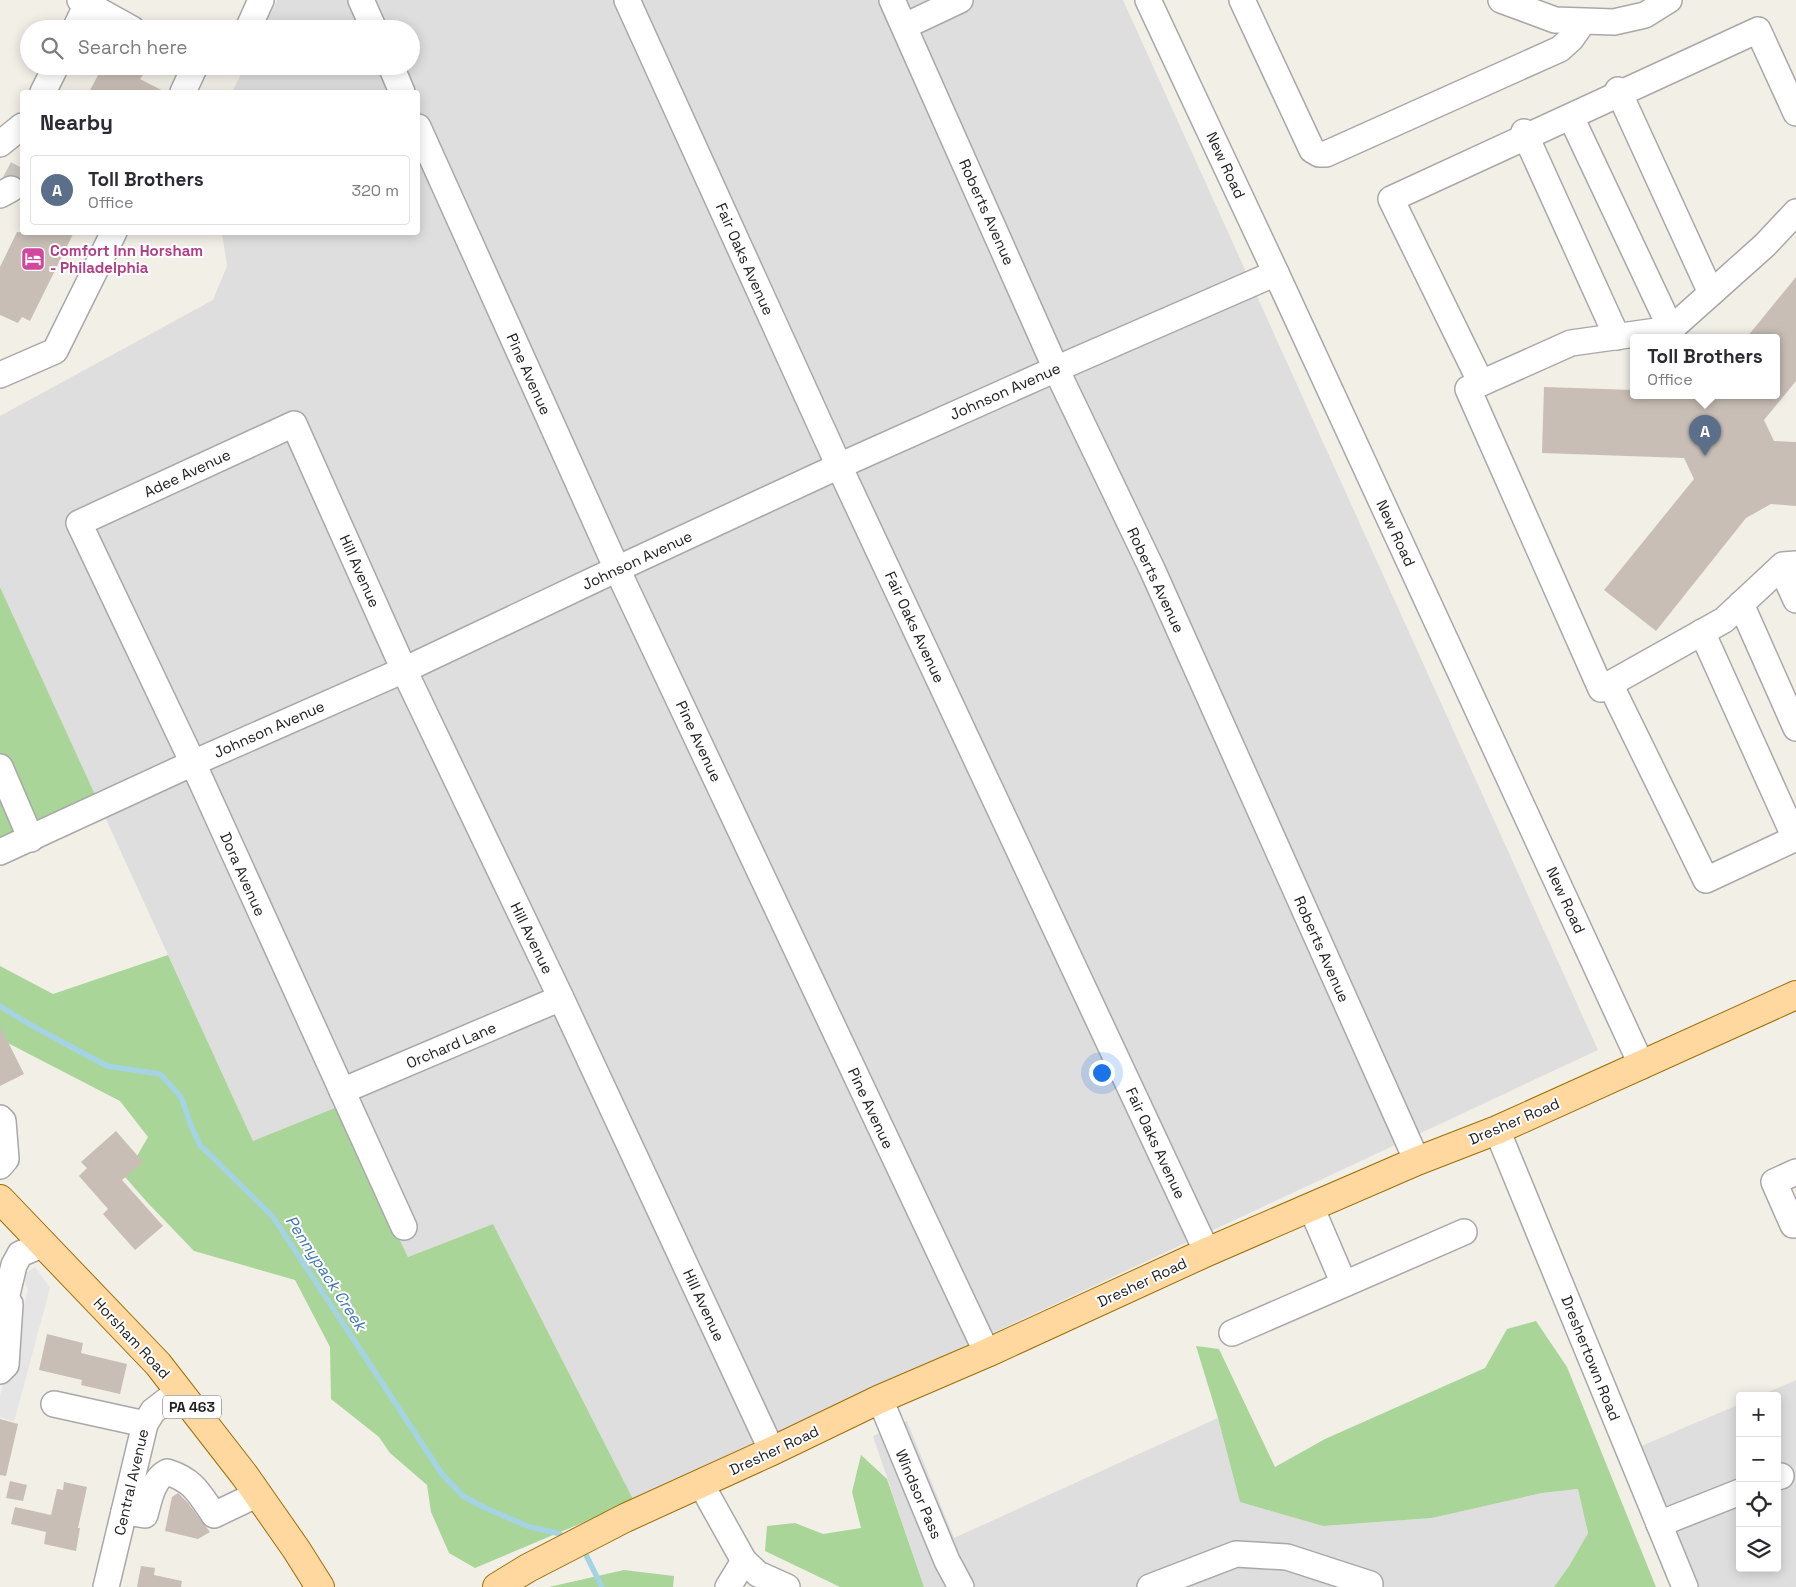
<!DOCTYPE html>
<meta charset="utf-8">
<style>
:root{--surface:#fff;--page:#f2f2f3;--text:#2b2b33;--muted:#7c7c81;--line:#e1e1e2;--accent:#ea580c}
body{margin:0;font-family:"Space Grotesk",sans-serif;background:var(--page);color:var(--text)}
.controls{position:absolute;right:15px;bottom:15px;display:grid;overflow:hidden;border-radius:5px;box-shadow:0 2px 12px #0003}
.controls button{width:45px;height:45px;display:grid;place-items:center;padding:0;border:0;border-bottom:1px solid var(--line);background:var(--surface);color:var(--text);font:25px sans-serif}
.you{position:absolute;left:1101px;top:1072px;width:18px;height:18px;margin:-12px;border:4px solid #fff;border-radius:50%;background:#1a73e8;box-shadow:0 0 0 8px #1a73e833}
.badge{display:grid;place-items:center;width:32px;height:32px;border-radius:50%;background:var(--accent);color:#fff;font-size:16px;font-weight:700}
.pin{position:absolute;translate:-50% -41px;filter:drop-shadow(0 1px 2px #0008)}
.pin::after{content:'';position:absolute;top:26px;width:18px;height:15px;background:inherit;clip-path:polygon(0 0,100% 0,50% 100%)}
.popup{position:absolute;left:1630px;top:334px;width:150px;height:65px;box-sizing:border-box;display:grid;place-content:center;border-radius:5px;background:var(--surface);filter:drop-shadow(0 1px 4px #0005);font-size:16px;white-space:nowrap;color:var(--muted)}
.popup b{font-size:19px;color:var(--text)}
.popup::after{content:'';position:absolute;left:50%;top:100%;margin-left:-10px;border:10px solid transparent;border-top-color:var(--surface)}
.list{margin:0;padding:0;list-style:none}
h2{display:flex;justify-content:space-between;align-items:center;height:65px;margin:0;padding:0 20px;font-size:21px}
h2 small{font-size:16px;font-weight:400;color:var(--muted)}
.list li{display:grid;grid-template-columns:32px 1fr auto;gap:15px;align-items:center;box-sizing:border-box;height:70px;margin:0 10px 10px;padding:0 10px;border:1px solid var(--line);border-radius:5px}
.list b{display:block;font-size:19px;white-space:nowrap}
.list p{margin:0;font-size:16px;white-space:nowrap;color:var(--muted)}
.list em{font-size:16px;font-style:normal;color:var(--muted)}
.icon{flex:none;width:28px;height:28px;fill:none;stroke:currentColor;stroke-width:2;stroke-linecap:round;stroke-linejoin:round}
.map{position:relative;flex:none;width:1796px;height:1587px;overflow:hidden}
.search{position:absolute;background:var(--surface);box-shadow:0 2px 12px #0003;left:20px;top:20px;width:400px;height:55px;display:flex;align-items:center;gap:12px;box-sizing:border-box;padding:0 18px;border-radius:28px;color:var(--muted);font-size:19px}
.panel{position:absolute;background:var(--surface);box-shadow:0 2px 12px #0003;left:20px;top:90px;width:400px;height:145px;border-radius:5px}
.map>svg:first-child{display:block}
.residential{fill:#dfdede}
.forest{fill:#a9d599}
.parking{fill:#e5e5e5}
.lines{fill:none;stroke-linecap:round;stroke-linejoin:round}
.stream{stroke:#a4d3e3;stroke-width:5.5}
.building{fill:#c8beb6}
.minor-tunnel{stroke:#c8c6bf;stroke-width:25;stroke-dasharray:25 12;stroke-linecap:butt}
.minor-casing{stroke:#a8a8a8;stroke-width:28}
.major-casing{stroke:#9e6e00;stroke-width:30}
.minor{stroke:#fff;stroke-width:25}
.major{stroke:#ffd89f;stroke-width:28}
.labels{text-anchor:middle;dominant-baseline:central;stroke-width:4;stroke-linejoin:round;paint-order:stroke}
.shield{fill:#fff;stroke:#646464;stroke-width:1}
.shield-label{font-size:14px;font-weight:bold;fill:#212121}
.street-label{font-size:15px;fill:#212121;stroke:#fff}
.hotel-label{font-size:15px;font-weight:bold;fill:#b23c85;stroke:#fff;text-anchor:start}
.water-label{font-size:16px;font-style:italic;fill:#4177b2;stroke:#fff}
</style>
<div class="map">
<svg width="1796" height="1587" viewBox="0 0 1796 1587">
<rect width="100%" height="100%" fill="#f2efe7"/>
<g class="residential">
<polygon points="277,0 1123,0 1598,1050 634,1501 493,1224 408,1257 335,1109 253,1141 0,587 0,416 213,300 227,266 222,233 418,232 418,92 232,92 245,66 411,66 411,29 263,29"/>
<polygon points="1796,1380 1796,1587 1697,1587 1639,1447 1740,1404 1740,1568 1777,1568 1777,1396 1759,1396"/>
<polygon points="1218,1418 1241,1502 1323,1526 1432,1518 1542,1493 1578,1489 1588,1533 1569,1566 1554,1587 924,1587 873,1436 907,1421 954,1538"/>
</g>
<g class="forest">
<polygon points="0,587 97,799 0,842"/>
<polygon points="168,955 253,1141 335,1108 408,1257 493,1224 634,1501 475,1568 449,1553 431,1512 427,1485 390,1453 379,1437 331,1399 330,1347 295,1280 194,1251 147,1202 125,1177 148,1137 120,1101 0,1039 0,966 53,994"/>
<polygon points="1536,1321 1567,1367 1656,1587 1554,1587 1569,1566 1588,1533 1578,1489 1542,1493 1432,1518 1323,1526 1240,1502 1218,1418 1196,1346 1219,1349 1275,1467 1325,1439 1485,1368 1507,1329"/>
<polygon points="861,1455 887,1479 924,1587 840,1587 765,1551 767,1526 795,1523 823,1534 861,1528 852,1492"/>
<polygon points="624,1570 674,1576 673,1587 549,1587"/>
</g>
<polygon class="parking" points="35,1267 50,1288 14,1422 0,1417 0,1396 28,1290 22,1275"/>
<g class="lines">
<g class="stream">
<polyline points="0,1006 29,1024 107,1066 160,1074 181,1097 192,1128 200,1145 273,1217 442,1474 463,1496 485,1508 530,1527 557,1533 567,1538"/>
<polyline points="583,1549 602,1587"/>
</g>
</g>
<g class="building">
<polygon points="103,66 134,66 146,71 140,79 165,92 89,92"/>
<polygon points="17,232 74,232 30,321 22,317 18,323 0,315 0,267"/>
<polygon points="1796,277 1796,381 1764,420 1774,441 1796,442 1796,506 1771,504 1746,518 1656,631 1604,590 1694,479 1684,458 1542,453 1544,387 1634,390 1634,395 1776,395 1776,337 1747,337"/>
<polygon points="0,1026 24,1074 0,1086"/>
<polygon points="116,1131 143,1162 122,1180 163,1226 135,1250 103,1214 108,1209 79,1176 87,1168 81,1162"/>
<polygon points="47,1334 83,1343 81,1353 127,1364 120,1394 81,1385 82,1380 39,1370"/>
<polygon points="0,1419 18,1424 6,1476 0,1475"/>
<polygon points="10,1481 27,1485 23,1501 6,1498"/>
<polygon points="64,1482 87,1487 78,1528 80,1528 76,1551 44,1544 46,1532 11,1524 15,1507 51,1515 57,1489 63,1490"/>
<polygon points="178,1493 188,1503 210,1532 198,1539 165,1531 172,1497"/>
<polygon points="141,1566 155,1568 154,1575 182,1581 181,1587 137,1587"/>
</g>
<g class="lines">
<polyline class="minor-tunnel" points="11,189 22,168"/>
<defs>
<g id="minor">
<polyline points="80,0 132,29"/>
<polyline points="361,0 374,29"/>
<polyline points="627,0 839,466 1207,1252"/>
<polyline points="892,0 1056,369 1152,569 1417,1161"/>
<polyline points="1148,0 1276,273 1642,1066"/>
<polyline points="1242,0 1312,150 1319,154 1326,154 1560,49 1571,39 1583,22"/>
<polyline points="1501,0 1555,20 1614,22 1645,15 1669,0"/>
<polyline points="905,26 960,0"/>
<polyline points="75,29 87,4"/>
<polyline points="248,29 261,0"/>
<polyline points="391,66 402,92"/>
<polyline points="1618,90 1711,293"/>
<polyline points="43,92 56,66"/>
<polyline points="183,92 195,66"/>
<polyline points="1571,117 1671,329"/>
<polyline points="418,127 617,569 987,1353"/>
<polyline points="1524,132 1617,337"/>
<polyline points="0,144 22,126"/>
<polyline points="0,195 11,189"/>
<polyline points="1796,212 1765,245 1671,329 1571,343 1468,389 1601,689 1724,620 1783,565 1796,564"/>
<polyline points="0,375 55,351 114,232"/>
<polyline points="1481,383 1391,199 1758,30 1796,113"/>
<polyline points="1781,567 1796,600"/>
<polyline points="1741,604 1796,728"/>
<polyline points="1702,632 1795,838"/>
<polyline points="1610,684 1706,880 1796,838"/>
<polyline points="0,767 31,839"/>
<polyline points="0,852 193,763 404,670 617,569 839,466 1056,369 1276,273"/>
<polyline points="342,1091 561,998"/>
<polyline points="0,1118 3,1121 6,1159 0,1166"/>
<polyline points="1497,1130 1685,1587"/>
<polyline points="1796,1172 1774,1182 1793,1225 1796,1224"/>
<polyline points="1311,1207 1344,1284"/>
<polyline points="404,1227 193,763 79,523 294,424 404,670 561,998 772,1451"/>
<polyline points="0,1324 14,1265 20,1254 44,1244"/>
<polyline points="1232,1333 1464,1232"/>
<polyline points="0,1371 6,1365 10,1304"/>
<polyline points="880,1399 947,1561 961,1587"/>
<polyline points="54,1404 145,1424"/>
<polyline points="1777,1477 1781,1476"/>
<polyline points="701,1484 744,1561 758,1574 787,1587"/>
<path d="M124,1512L145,1515C149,1501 152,1480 167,1472C193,1480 199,1493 214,1515L258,1494"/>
<polyline points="1659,1524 1740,1492"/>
<polyline points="106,1587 145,1424 153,1411 179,1391"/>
<polyline points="728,1587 744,1561"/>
<polyline points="1150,1587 1236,1554 1287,1557 1370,1584"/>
</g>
<g id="major">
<polyline points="0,1199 158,1364 245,1476 296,1549 320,1587"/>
<polyline points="497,1587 528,1568 625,1518 772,1451 880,1399 987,1353 1207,1252 1417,1161 1497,1130 1796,995"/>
</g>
</defs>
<use href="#minor" class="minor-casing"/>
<use href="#major" class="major-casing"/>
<use href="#minor" class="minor"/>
<use href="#major" class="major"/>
</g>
<defs>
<symbol id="hotel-square" viewBox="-11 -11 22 22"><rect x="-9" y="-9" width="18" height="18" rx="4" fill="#d1479c" stroke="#fff"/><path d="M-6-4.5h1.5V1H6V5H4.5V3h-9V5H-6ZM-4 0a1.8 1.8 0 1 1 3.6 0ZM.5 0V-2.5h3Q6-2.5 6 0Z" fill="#fff"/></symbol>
</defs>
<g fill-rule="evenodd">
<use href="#hotel-square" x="19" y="245" width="28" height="28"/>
</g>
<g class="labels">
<rect class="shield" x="163" y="1395.5" width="58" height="23" rx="4"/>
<g class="shield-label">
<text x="192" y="1407">PA 463</text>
</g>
<g class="street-label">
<text transform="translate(1226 165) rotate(65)">New Road</text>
<text transform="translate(987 212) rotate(66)">Roberts Avenue</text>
<text transform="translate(745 259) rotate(66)">Fair Oaks Avenue</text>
<text transform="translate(529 374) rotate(66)">Pine Avenue</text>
<text transform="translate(1005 391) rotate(-24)">Johnson Avenue</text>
<text transform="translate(187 473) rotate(-25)">Adee Avenue</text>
<text transform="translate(1396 533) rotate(65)">New Road</text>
<text transform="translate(637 560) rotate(-25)">Johnson Avenue</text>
<text transform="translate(360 571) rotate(66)">Hill Avenue</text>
<text transform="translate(1156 580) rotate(65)">Roberts Avenue</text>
<text transform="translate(915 627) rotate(65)">Fair Oaks Avenue</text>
<text transform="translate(269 729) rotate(-24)">Johnson Avenue</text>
<text transform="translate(699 741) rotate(65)">Pine Avenue</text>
<text transform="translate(243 874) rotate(66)">Dora Avenue</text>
<text transform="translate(1566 900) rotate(65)">New Road</text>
<text transform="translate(532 938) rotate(64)">Hill Avenue</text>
<text transform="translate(1322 949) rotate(66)">Roberts Avenue</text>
<text transform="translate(451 1045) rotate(-23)">Orchard Lane</text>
<text transform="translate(871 1108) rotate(65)">Pine Avenue</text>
<text transform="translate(1514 1121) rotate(-23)">Dresher Road</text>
<text transform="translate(1156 1143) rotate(65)">Fair Oaks Avenue</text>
<text transform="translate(1142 1282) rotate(-25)">Dresher Road</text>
<text transform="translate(704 1305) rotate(65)">Hill Avenue</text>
<text transform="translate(132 1338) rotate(47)">Horsham Road</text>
<text transform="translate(1591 1358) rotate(68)">Dreshertown Road</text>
<text transform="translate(774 1450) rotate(-25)">Dresher Road</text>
<text transform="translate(131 1482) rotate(-77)">Central Avenue</text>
<text transform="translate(919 1494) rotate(67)">Windsor Pass</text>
</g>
<g class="hotel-label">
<text x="50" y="250">Comfort Inn Horsham<tspan x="50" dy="17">- Philadelphia</tspan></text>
</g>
<g class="water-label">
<text transform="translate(326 1273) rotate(57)">Pennypack Creek</text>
</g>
</g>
</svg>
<div class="controls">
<button>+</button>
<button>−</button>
<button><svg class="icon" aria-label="locate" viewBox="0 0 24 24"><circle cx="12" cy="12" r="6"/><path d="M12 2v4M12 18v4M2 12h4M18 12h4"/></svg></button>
<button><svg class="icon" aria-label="layers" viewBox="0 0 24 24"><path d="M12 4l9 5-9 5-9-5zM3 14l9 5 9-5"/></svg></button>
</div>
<div class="you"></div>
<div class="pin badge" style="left:1705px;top:456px;background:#5c6f8a">A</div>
<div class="popup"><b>Toll Brothers</b>Office</div>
<div class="search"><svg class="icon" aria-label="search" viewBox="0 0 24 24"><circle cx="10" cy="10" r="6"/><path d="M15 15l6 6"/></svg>Search here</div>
<section class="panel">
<h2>Nearby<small></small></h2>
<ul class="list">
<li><span class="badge" style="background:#5c6f8a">A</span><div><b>Toll Brothers</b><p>Office</p></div><em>320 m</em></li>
</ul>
</section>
</div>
